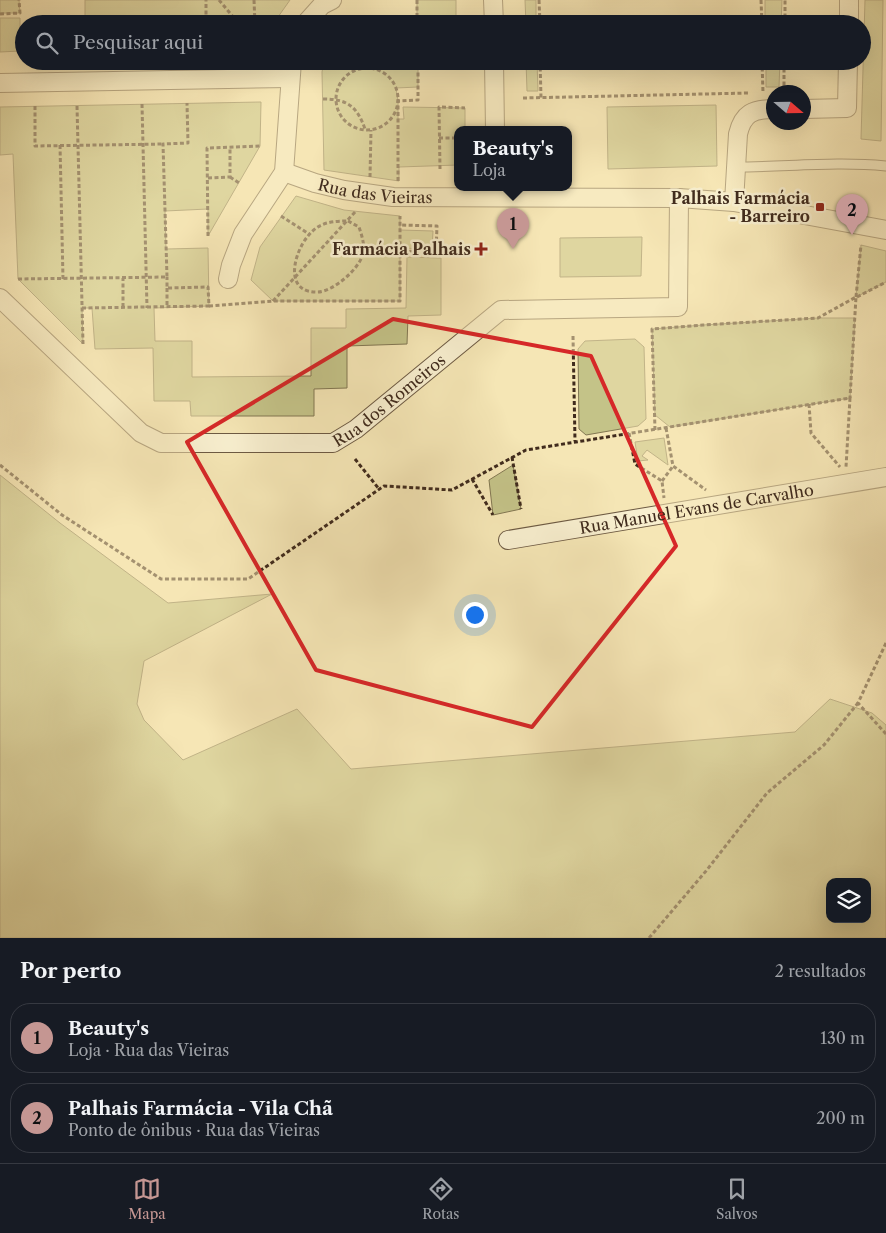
<!DOCTYPE html>
<html lang="pt">
<meta charset="utf-8">
<style>
:root{--surface:#171b24;--page:#242831;--text:#f1f3f6;--muted:#9ea1a6;--line:#363941;--accent:#c59692}
body{margin:0;font-family:"Libre Caslon Text",serif;background:var(--page);color:var(--text)}
.controls{position:absolute;right:15px;bottom:15px;display:grid;overflow:hidden;border-radius:10px;box-shadow:0 5px 20px #0002}
.controls button{width:45px;height:45px;display:grid;place-items:center;padding:0;border:0;border-bottom:1px solid var(--line);background:var(--surface);color:var(--text);font:25px sans-serif}
.compass{position:absolute;left:766px;top:85px;width:45px;height:45px;border-radius:50%;background:var(--surface);box-shadow:0 5px 20px #0002;rotate:110deg}
.you{position:absolute;left:474px;top:614px;width:18px;height:18px;margin:-12px;border:4px solid #fff;border-radius:50%;background:#1a73e8;box-shadow:0 0 0 8px #1a73e833}
.badge{display:grid;place-items:center;width:32px;height:32px;border-radius:50%;background:var(--accent);color:#111;font-size:16px;font-weight:700}
.pin{position:absolute;translate:-50% -41px;filter:drop-shadow(0 1px 2px #0008)}
.pin::after{content:'';position:absolute;top:26px;width:18px;height:15px;background:inherit;clip-path:polygon(0 0,100% 0,50% 100%)}
.popup{position:absolute;left:454px;top:126px;width:118px;height:65px;box-sizing:border-box;display:grid;place-content:center;border-radius:10px;background:var(--surface);filter:drop-shadow(0 1px 4px #0005);font-size:16px;white-space:nowrap;color:var(--muted)}
.popup b{font-size:19px;color:var(--text)}
.popup::after{content:'';position:absolute;left:50%;top:100%;margin-left:-10px;border:10px solid transparent;border-top-color:var(--surface)}
.list{margin:0;padding:0;list-style:none}
h2{display:flex;justify-content:space-between;align-items:center;height:65px;margin:0;padding:0 20px;font-size:21px}
h2 small{font-size:16px;font-weight:400;color:var(--muted)}
.list li{display:grid;grid-template-columns:32px 1fr auto;gap:15px;align-items:center;box-sizing:border-box;height:70px;margin:0 10px 10px;padding:0 10px;border:1px solid var(--line);border-radius:20px}
.list b{display:block;font-size:19px;white-space:nowrap}
.list p{margin:0;font-size:16px;white-space:nowrap;color:var(--muted)}
.list em{font-size:16px;font-style:normal;color:var(--muted)}
.icon{flex:none;width:28px;height:28px;fill:none;stroke:currentColor;stroke-width:2;stroke-linecap:round;stroke-linejoin:round}
.map{position:relative;flex:none;width:886px;height:938px;overflow:hidden}
.search{position:absolute;background:var(--surface);box-shadow:0 5px 20px #0002;left:15px;right:15px;top:15px;height:55px;display:flex;align-items:center;gap:12px;box-sizing:border-box;padding:0 18px;border-radius:28px;color:var(--muted);font-size:19px}
.sheet{height:225px;background:var(--surface)}
nav{display:flex;justify-content:space-around;align-items:center;box-sizing:border-box;height:70px;border-top:1px solid var(--line);background:var(--surface);font-size:14px;color:var(--muted)}
nav a{display:grid;justify-items:center;gap:2px}
nav .on{color:var(--accent)}
.map>svg:first-child{display:block}
.green{fill:#c4c388;stroke:#827752;fill-rule:evenodd}
.lines{fill:none;stroke-linecap:round;stroke-linejoin:round}
.lane-casing{stroke:#6d5a43;stroke-width:11}
.street-casing{stroke:#6d5a43;stroke-width:20}
.path{stroke:#402b1d;stroke-width:3;stroke-dasharray:4 2.5;stroke-linecap:butt}
.lane{stroke:#f8efcf;stroke-width:9}
.street{stroke:#f8efcf;stroke-width:18}
.marked{fill:none;stroke:#d62828;stroke-width:4;stroke-linejoin:round}
.poi-dot{fill:#8f2418;stroke:#f8efcf;stroke-width:2}
.labels{text-anchor:middle;dominant-baseline:central;stroke-width:5;stroke-linejoin:round;paint-order:stroke}
.street-label{font-size:16px;fill:#402b1d;stroke:#f8efcf}
.poi-label{font-size:16px;font-weight:bold;fill:#402b1d;stroke:#f8efcf;text-anchor:end}
</style>
<div class="map">
<svg width="886" height="938" viewBox="0 0 886 938">
<rect width="100%" height="100%" fill="#f5e6b5"/>
<filter id="stains"><feTurbulence type="fractalNoise" baseFrequency=".004" numOctaves="4"/><feColorMatrix values="0 0 0 0 .2 0 0 0 0 .09 0 0 0 0 .02 0 0 0 .5 -.17"/></filter>
<radialGradient id="worn" r=".72"><stop offset=".6" stop-color="#630" stop-opacity="0"/><stop offset="1" stop-color="#630" stop-opacity=".3"/></radialGradient>
<g class="green">
<polygon points="0,0 19,0 20,13 0,13"/>
<polygon points="85,0 290,0 273,24 85,24"/>
<polygon points="417,0 456,0 456,24 362,24 417,23"/>
<polygon points="525,0 536,0 536,24 526,24"/>
<polygon points="765,0 782,0 781,24 765,24"/>
<polygon points="865,0 883,0 881,141 861,139"/>
<polygon points="0,18 20,18 20,51 0,52"/>
<polygon points="324,61 418,61 418,87 396,88 398,101 398,119 404,119 403,107 465,108 465,130 458,130 458,165 399,167 399,181 324,170 322,72"/>
<polygon points="526,61 537,61 538,91 527,91"/>
<polygon points="766,61 780,61 779,87 766,87"/>
<polygon points="261,102 260,146 208,236 208,209 165,211 166,249 208,248 209,306 154,308 155,341 192,341 192,377 311,376 311,328 346,328 346,309 406,308 407,257 441,258 441,315 408,316 407,344 347,346 347,388 314,389 314,416 191,416 190,401 154,401 153,348 95,349 92,308 82,308 83,344 18,279 13,154 0,155 0,107"/>
<polygon points="716,105 717,166 608,169 607,107"/>
<polygon points="296,196 344,210 400,216 400,230 433,231 432,249 400,248 400,301 273,301 251,280 260,247"/>
<polygon points="642,237 641,276 560,277 560,238"/>
<polygon points="861,245 886,251 886,282 856,297"/>
<polygon points="818,318 855,318 850,398 670,427 655,415 652,329 703,325"/>
<polygon points="635,339 644,347 646,419 638,426 586,435 579,429 578,349 585,341"/>
<polygon points="664,438 668,465 647,450 642,456 648,460 638,461 635,442"/>
<polygon points="513,465 521,509 493,515 489,480"/>
<path d="M0,475L60,523L168,603L272,594L144,661L137,704L144,720L183,760L297,709L351,769L795,732L830,699L872,713L886,725V938H0ZM830,882H867V919H830Z"/>
</g>
<g class="lines">
<defs>
<path id="lane" d="M735,167C786,167 836,161 886,166"/>
<g id="street">
<polyline points="493,0 494,24"/>
<polyline points="305,24 322,5 332,0"/>
<polyline points="849,24 849,0"/>
<polyline points="494,61 495,130"/>
<polyline points="0,83 289,78"/>
<polyline points="804,109 847,108 848,61"/>
<path id="s1" d="M284,172L315,183L344,190L393,197L679,198L734,202L886,230"/>
<path d="M734,202L738,134C743,113 753,109 774,109"/>
<polyline points="228,279 231,265 243,234 284,172 292,61"/>
<path id="s2" d="M0,298L141,433L161,443H333L356,429L501,310L678,307L679,198"/>
<path id="s3" d="M508,540L886,477"/>
</g>
</defs>
<use href="#lane" class="lane-casing"/>
<use href="#street" class="street-casing"/>
<g class="path">
<polyline points="219,0 239,24"/>
<polyline points="254,0 255,24"/>
<polyline points="417,0 417,24"/>
<polyline points="539,0 540,24"/>
<polyline points="761,0 762,24"/>
<polyline points="0,14 20,13 19,0"/>
<polyline points="206,21 206,0"/>
<polyline points="142,24 206,21 206,24"/>
<polyline points="785,24 785,0"/>
<polyline points="540,61 541,98"/>
<polyline points="762,61 763,93"/>
<circle cx="367" cy="99" r="31"/>
<polyline points="784,92 784,61"/>
<polyline points="523,98 749,93"/>
<path d="M323,99C347,99 357,106 365,129"/>
<polyline points="142,104 147,308"/>
<polyline points="35,106 35,146 163,144"/>
<polyline points="77,106 83,344"/>
<polyline points="439,138 458,138"/>
<polyline points="60,145 63,279"/>
<polyline points="440,169 439,107 465,108"/>
<polyline points="230,177 239,183"/>
<polyline points="370,177 371,130"/>
<polyline points="208,178 230,177 230,147"/>
<polyline points="398,181 398,101 418,100 418,61"/>
<polyline points="281,216 309,234"/>
<path d="M348,221L359,227C362,236 365,245 363,254C359,269 334,291 318,292C287,293 292,262 303,243C315,224 326,221 348,221Z"/>
<polyline points="208,236 207,148 260,146"/>
<polyline points="363,254 400,251 436,252 437,226 400,225"/>
<polyline points="18,279 167,277 163,144 188,143 187,103"/>
<polyline points="167,288 167,307"/>
<polyline points="856,297 861,245"/>
<polyline points="857,297 886,282"/>
<polyline points="273,301 356,211"/>
<polyline points="209,306 273,301 400,301 400,216"/>
<polyline points="123,307 123,278"/>
<polyline points="82,308 209,306 208,287 167,288 167,277"/>
<polyline points="573,336 575,441"/>
<polyline points="809,404 811,433 840,467"/>
<polyline points="666,428 673,466 706,490"/>
<polyline points="655,430 652,329 703,325 818,318 856,297 850,398"/>
<polyline points="629,433 635,464 662,481 664,498"/>
<polyline points="512,457 521,509"/>
<polyline points="355,459 379,489"/>
<polyline points="0,465 62,515 161,579 248,579 384,486 452,490 526,450 850,398 846,467"/>
<polyline points="472,479 493,515"/>
<polyline points="662,481 673,466"/>
<polyline points="886,643 858,703 886,734"/>
<polyline points="649,938 706,871 767,793 824,745 858,703"/>
</g>
<use href="#lane" class="lane"/>
<use href="#street" class="street"/>
</g>
<path d="M0 0H886V938H0ZM393,319L591,356L676,546L532,727L316,670L187,442Z" fill="#f5e6b5" fill-opacity=".55" fill-rule="evenodd"/>
<path class="marked" d="M393,319L591,356L676,546L532,727L316,670L187,442Z"/>
<g class="poi-dot">
<rect x="815" y="202" width="10" height="10" rx="2.5"/>
<path d="M478.5 241.5h5v5h5v5h-5v5h-5v-5h-5v-5h5z"/>
</g>
<g class="labels">
<g class="street-label">
<text stroke="none"><textPath href="#s1" startOffset="94">Rua das Vieiras</textPath></text>
<text stroke="none"><textPath href="#s2" startOffset="460">Rua dos Romeiros</textPath></text>
<text stroke="none"><textPath href="#s3" startOffset="191">Rua Manuel Evans de Carvalho</textPath></text>
</g>
<g class="poi-label">
<text x="810" y="198">Palhais Farmácia<tspan x="810" dy="18">- Barreiro</tspan></text>
<text x="471" y="249">Farmácia Palhais</text>
</g>
</g>
<rect width="100%" height="100%" filter="url(#stains)"/>
<rect width="100%" height="100%" fill="url(#worn)"/>
</svg>
<div class="controls">
<button><svg class="icon" aria-label="layers" viewBox="0 0 24 24"><path d="M12 4l9 5-9 5-9-5zM3 14l9 5 9-5"/></svg></button>
</div>
<svg class="compass" viewBox="-18 -18 36 36"><path d="M0-13l5 13h-10z" fill="#e53935"/><path d="M0 13l5-13h-10z" fill="#9ea1a6"/></svg>
<div class="you"></div>
<div class="pin badge" style="left:513px;top:249px">1</div>
<div class="popup"><b>Beauty's</b>Loja</div>
<div class="pin badge" style="left:852px;top:235px">2</div>
<div class="search"><svg class="icon" aria-label="search" viewBox="0 0 24 24"><circle cx="10" cy="10" r="6"/><path d="M15 15l6 6"/></svg>Pesquisar aqui</div>
</div>
<section class="sheet">
<h2>Por perto<small>2 resultados</small></h2>
<ul class="list">
<li><span class="badge">1</span><div><b>Beauty's</b><p>Loja · Rua das Vieiras</p></div><em>130 m</em></li>
<li><span class="badge">2</span><div><b>Palhais Farmácia - Vila Chã</b><p>Ponto de ônibus · Rua das Vieiras</p></div><em>200 m</em></li>
</ul>
</section>
<nav>
<a class="on"><svg class="icon" aria-label="map" viewBox="0 0 24 24"><path d="M3 6l6-2 6 2 6-2v14l-6 2-6-2-6 2zM9 4v14M15 6v14"/></svg>Mapa</a>
<a><svg class="icon" aria-label="directions" viewBox="0 0 24 24"><path d="M12 3l9 9-9 9-9-9zM9 14v-3h6M13 9l2 2-2 2"/></svg>Rotas</a>
<a><svg class="icon" aria-label="saved" viewBox="0 0 24 24"><path d="M7 4h10v16l-5-4-5 4z"/></svg>Salvos</a>
</nav>
